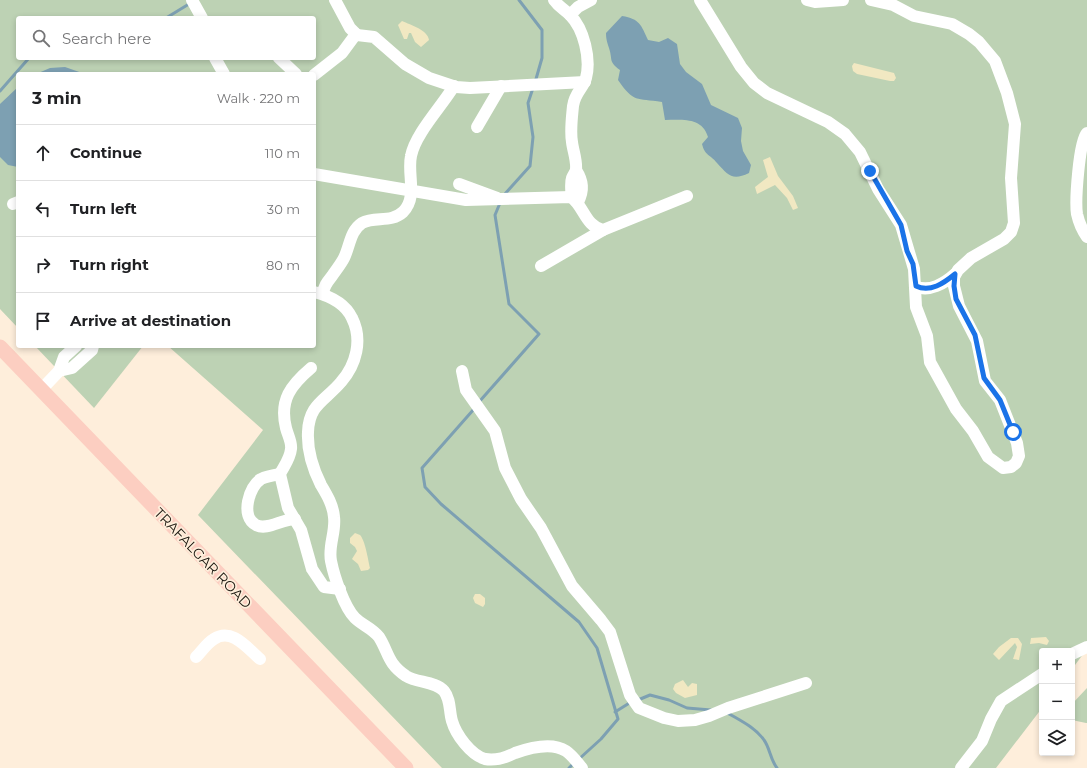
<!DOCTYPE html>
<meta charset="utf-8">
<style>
:root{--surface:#fff;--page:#f2f2f2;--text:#202124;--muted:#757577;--line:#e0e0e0}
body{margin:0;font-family:Montserrat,sans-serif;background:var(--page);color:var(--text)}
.controls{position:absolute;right:12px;bottom:12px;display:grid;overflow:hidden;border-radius:4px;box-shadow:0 2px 6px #0003}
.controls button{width:36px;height:36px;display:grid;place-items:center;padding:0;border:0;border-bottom:1px solid var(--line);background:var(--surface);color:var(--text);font:20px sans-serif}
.stop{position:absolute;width:12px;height:12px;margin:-9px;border:3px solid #1a73e8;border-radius:50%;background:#fff}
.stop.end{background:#1a73e8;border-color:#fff;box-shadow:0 1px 4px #0008}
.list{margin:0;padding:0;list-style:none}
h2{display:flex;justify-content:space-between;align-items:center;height:52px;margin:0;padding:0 16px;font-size:17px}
h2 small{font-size:13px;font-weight:400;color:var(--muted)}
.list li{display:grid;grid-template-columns:26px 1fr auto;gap:12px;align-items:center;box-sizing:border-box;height:56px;padding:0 16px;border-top:1px solid var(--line)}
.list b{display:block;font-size:15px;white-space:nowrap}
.list em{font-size:13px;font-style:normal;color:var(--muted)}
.icon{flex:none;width:22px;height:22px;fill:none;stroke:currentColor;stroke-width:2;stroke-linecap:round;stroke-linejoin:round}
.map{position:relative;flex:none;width:1087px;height:768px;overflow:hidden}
.search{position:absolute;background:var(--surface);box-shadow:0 2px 6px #0003;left:16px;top:16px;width:300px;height:44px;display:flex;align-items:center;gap:10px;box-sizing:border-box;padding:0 14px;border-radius:4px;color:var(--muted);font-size:15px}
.panel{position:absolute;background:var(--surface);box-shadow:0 2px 6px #0003;left:16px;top:72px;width:300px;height:276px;border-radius:4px}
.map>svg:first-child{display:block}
.green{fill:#bdd2b4;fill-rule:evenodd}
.sand{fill:#f1e8c2}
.water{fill:#7da0b2}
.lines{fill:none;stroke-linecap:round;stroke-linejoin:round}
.stream{stroke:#7da0b2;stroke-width:3}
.minor{stroke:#fff;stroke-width:12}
.major{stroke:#fccec1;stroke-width:15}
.route{stroke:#1a73e8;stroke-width:5}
.labels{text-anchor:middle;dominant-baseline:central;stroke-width:3.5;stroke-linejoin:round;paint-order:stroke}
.street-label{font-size:14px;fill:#1b160f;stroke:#feeedb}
</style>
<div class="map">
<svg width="1087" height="768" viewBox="0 0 1087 768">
<rect width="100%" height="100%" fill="#feeedb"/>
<g class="green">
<path d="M0,0H1087V649L1072,669V651H1042V708L996,768H442L198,515L263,430L168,346H314V74H18V328L0,309ZM18,18H314V58H18Z"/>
<polygon points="35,346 143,346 94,408"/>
<polygon points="1087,688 1087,723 1086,723 1072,720 1072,704"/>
</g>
<g class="sand">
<path d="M402,21C411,25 428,30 429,40L421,47L415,42L411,33H409L407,39H404L398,25Z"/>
<polygon points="854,63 894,73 896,78 894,81 890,81 857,74 853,71 852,66"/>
<polygon points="770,157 778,176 793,196 798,208 793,210 787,198 775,185 757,194 755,187 768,177 763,160"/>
<path d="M355,533L360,535C365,540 368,559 370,568L368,570L361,571L358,564L352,559L357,551L355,547L350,543V538Z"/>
<polygon points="475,594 480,594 485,598 485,604 483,607 475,603 473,598"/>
<polygon points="1046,637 1049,641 1047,645 1039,643 1030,644 1031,638"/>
<polygon points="1011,638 1018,638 1022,644 1019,660 1013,659 1017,647 1015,643 999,660 993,654 999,647"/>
<polygon points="683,680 688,687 692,683 697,684 697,695 685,698 676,693 673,689 675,684"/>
</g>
<g class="water">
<path d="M622,16C640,19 641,25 648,40L659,42L668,38L677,44L680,64L686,72L702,84L711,105L738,118L742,128L741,141L743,151L751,165L749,173C732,181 728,175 717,163C710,154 705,156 702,144L708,137C702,117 682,120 665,120L662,102C636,98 634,103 618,80L620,70C608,61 613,60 609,48C607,42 606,39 606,33Z"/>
<polygon points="65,67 85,74 36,74 50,68"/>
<polygon points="18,87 18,167 8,165 0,157 0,104"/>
</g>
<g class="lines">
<g class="stream">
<polyline points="519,0 542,30 542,58 536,79"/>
<polyline points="166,18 189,4"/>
<polyline points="0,91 29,58"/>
<polyline points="504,195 530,166 533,137 528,103 533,88"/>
<polyline points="479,402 539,334 509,304 495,215 500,203"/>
<polyline points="474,409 422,468 425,487 441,504 579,622 597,648 618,719 601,739 579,759"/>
<polyline points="638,700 650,695 669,700 687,708 711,710"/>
<polyline points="615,712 631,702"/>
<path d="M726,712C739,720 755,727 764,740C770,748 770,759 777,768"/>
<polyline points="569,768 575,762"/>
</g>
<g class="minor">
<polyline points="192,0 202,18"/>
<polyline points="335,0 350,28 357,35 374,37 405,64 429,78 456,87 470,88 585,82"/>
<path d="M554,0C559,7 564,9 570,15C584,29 591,59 586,78C583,89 575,92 573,106C572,117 570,131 572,142C573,151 577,160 576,170C575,173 573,175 572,178C570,184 572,191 571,197"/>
<polyline points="700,0 741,67 754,83 767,93 828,122 845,134 860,152 878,189 901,225 914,269 916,307 927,336 930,362 956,409 973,431 988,457 1003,468 1011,467 1016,463 1019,456 1017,443 1000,400 985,381 977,341 959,306 954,286 954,277 958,270 971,258 1004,239 1011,232 1014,223 1011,178 1015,124 1007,93 995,61 979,42 969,34 952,24 914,16 893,5 871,0"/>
<polyline points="807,0 815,2 843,0"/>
<polyline points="570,15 578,7 591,0"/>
<polyline points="215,58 224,74"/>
<polyline points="279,58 296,74"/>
<polyline points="314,75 342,53 356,34"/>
<polyline points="477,127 501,86"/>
<path d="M1087,133C1079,141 1075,201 1077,214C1079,223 1082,230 1087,237"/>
<path d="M576,170C583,181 584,190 578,202"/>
<path d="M314,174L466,200L571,197C584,206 585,226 603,230L687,196"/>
<polyline points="459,184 497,198"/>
<polyline points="13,204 18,202"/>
<polyline points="541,266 603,230"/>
<path d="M915,286C929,293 945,283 955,274"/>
<path d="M314,292C330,296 345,303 352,318C363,340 356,365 341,382C325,401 309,404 308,432C307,451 313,469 321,485C327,495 333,505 334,517C336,532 328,546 331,561C334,576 344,607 355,618C362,625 372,628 379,637C389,653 387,663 406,676C417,683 435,681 444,691C451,700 449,711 452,721C456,735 471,755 485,759C495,761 507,757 515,753C529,748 552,742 566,751C572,755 577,762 582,768"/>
<path d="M323,294C323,287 328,281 332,276C336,270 341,264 344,258C350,246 350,231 362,223C375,216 391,223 403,212C418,197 407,174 411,156C415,134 442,106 454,86"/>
<path d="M311,368C291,385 279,400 286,428C288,436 292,442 291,449C290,459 284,466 280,474L288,508L301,530L312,569L324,587L340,589"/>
<polyline points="59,371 64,357 76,346"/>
<polyline points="462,371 466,390 495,431 505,468 521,499 541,528 572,586 601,620 610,632 630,695 639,708 664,718 678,721 695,720 709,716 728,708 806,683"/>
<polyline points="41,390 59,371 72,368 92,350 93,346"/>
<path d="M280,474C274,475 267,476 261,479C249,486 240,517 256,525C267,531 282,519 295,519"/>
<polyline points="1072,654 1087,647"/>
<path d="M196,657C202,651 207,643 214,639C232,627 248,649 260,659"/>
<polyline points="961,768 982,741 991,719 1001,701 1042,674"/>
</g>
<polyline class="major" points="0,347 406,768"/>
</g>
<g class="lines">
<path class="route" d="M870,171L901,225L907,251L913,264L916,286C930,293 944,283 955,274L954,286L956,299L975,335L984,378L1000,400L1013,432"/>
</g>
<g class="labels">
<g class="street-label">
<text transform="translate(203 558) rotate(46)">TRAFALGAR ROAD</text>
</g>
</g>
</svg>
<div class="controls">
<button>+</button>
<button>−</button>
<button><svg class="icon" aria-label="layers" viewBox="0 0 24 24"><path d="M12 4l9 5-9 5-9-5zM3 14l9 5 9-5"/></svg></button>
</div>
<div class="stop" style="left:1013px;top:432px"></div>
<div class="stop end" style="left:870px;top:171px"></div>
<div class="search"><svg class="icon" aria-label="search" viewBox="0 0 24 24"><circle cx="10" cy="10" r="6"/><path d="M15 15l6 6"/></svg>Search here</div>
<section class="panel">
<h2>3 min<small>Walk · 220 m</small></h2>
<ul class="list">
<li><svg class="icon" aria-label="ahead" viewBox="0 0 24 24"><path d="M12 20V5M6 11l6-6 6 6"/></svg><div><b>Continue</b></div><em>110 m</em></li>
<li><svg class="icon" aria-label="left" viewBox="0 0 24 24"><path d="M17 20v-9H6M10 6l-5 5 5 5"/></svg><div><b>Turn left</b></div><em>30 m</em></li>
<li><svg class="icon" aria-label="right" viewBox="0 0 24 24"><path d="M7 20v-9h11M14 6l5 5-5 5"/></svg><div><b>Turn right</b></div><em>80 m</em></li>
<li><svg class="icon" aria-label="arrive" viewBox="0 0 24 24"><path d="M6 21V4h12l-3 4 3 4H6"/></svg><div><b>Arrive at destination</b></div></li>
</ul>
</section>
</div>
